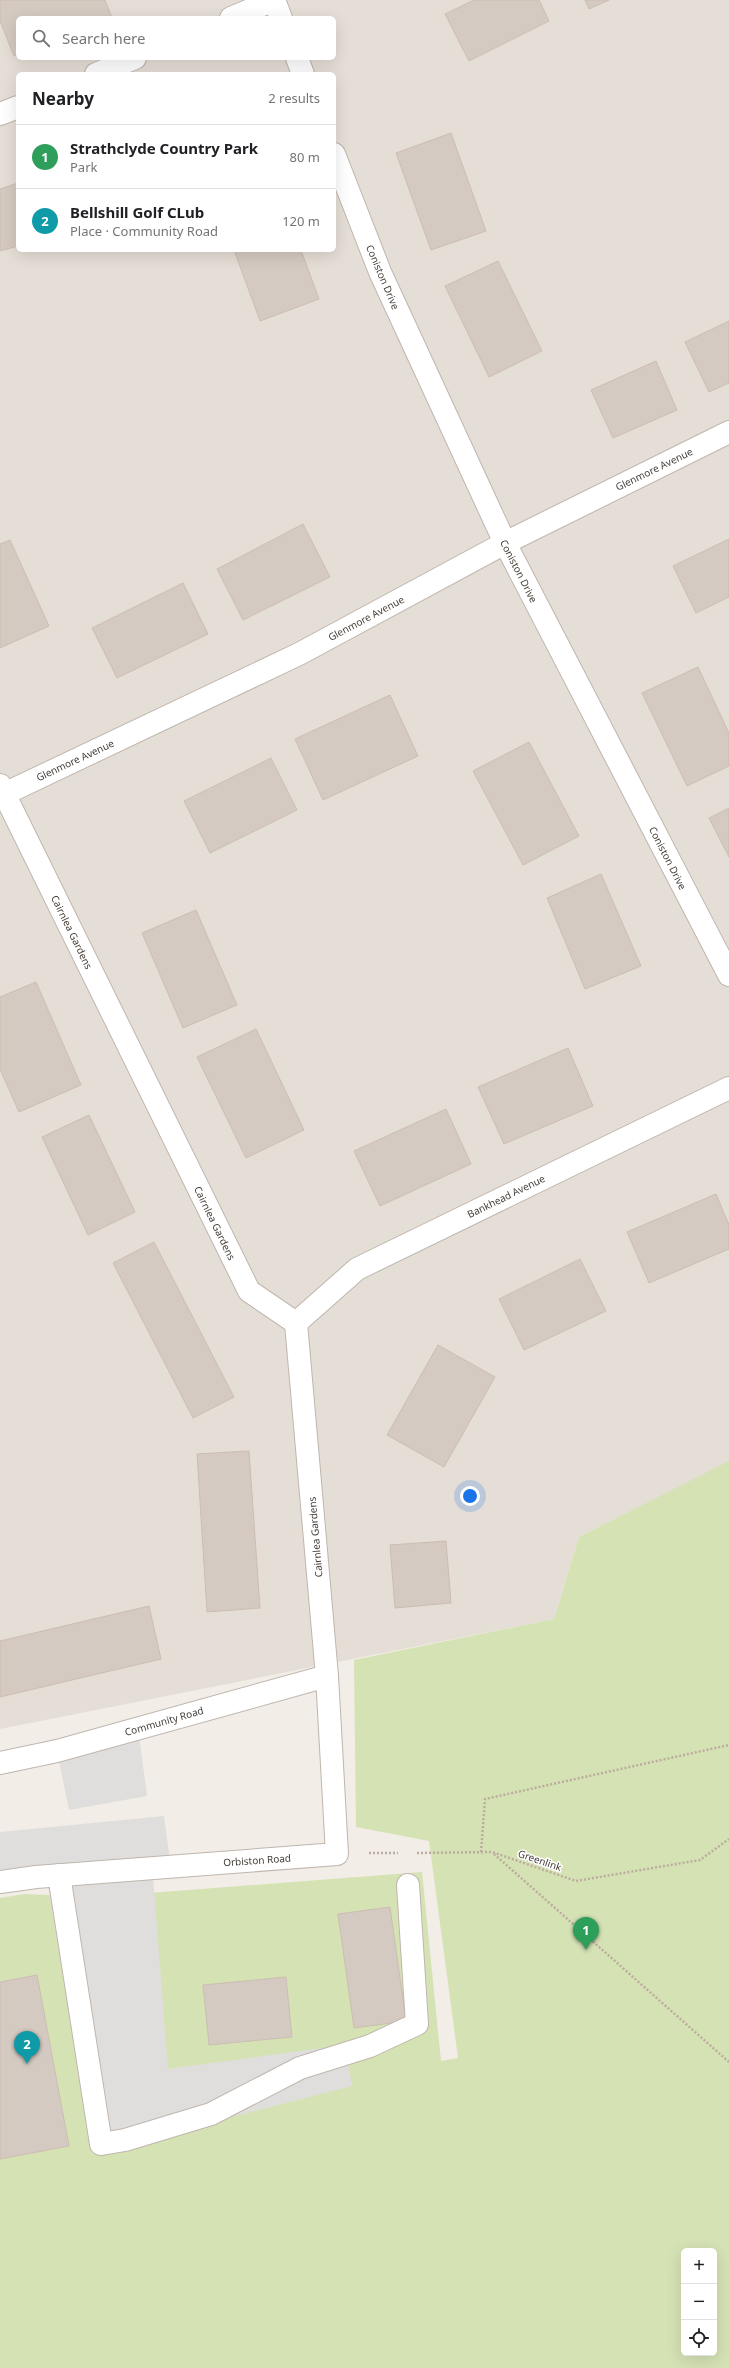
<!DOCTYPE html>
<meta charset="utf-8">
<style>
:root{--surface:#fff;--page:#f6f6f6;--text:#202124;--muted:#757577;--line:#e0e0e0;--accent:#e32d31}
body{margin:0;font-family:"Noto Sans",sans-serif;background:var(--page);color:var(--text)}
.controls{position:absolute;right:12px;bottom:12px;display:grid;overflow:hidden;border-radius:6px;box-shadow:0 4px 16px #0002}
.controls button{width:36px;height:36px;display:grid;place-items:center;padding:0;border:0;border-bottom:1px solid var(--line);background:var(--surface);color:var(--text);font:20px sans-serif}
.you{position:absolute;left:470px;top:1496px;width:14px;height:14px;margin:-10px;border:3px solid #fff;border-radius:50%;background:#1a73e8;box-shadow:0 0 0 6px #1a73e833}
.badge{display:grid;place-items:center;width:26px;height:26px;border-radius:50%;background:var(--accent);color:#fff;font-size:13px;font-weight:700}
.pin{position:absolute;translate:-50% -33px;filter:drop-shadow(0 1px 2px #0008)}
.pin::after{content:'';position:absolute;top:21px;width:14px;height:12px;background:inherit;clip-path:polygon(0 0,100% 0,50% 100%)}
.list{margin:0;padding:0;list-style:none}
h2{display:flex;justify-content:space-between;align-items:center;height:52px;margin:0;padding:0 16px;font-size:17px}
h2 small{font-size:13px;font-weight:400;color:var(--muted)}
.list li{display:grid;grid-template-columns:26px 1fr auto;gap:12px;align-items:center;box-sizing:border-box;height:64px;padding:0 16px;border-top:1px solid var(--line)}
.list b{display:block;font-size:15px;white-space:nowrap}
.list p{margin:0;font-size:13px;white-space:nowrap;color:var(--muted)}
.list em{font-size:13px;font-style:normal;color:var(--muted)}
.icon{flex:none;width:22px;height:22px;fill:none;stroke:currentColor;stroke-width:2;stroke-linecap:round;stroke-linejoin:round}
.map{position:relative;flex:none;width:729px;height:2368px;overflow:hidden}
.search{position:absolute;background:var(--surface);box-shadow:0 4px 16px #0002;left:16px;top:16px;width:320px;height:44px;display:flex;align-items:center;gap:10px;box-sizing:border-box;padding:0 14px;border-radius:6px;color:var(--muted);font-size:15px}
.panel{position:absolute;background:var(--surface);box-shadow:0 4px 16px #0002;left:16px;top:72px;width:320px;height:180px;border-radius:6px}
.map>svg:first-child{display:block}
.residential{fill:#e5ded6;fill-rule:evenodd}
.green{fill:#d5e2b4;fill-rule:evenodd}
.parking{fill:#e0dedc}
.building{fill:#d5cac1;stroke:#ccbdb2}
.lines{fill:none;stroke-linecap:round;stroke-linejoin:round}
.service-casing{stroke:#bfb6ae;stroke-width:24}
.minor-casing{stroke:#bfb6ae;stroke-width:24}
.path{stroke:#bcac9e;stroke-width:2.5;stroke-dasharray:2 2;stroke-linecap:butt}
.service{stroke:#fff;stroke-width:22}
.minor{stroke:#fff;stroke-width:22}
.labels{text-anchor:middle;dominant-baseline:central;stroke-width:3;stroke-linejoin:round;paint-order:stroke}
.street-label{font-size:10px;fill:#443d37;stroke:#fff}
</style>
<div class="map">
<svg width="729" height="2368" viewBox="0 0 729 2368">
<rect width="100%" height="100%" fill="#f2ede7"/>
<path class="residential" d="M0,0H729V1462L579,1537L554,1619L0,1729ZM18,18H334V58H18ZM18,74H334V250H18Z"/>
<path class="green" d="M729,1461V2368H0V1898L25,1894L97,1897L422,1872L441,2061L458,2058L429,1841L356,1827L354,1660L554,1619L579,1537ZM684,2251H714V2353H684Z"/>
<g class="parking">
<polygon points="138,1728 147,1796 69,1810 57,1751"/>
<polygon points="164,1816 170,1860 153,1876 168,2069 345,2045 352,2086 92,2153 47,1880 0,1877 0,1832"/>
</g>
<g class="building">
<polygon points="0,0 105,0 112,18 18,18 18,55 14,56 0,21"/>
<polygon points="474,0 539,0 549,21 469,61 445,14"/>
<polygon points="585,0 609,0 589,9"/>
<polygon points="451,133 486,231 431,250 396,153"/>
<polygon points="18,183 18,246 0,251 0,189"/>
<polygon points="234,250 301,250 319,299 260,321"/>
<polygon points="498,261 542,351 489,377 445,286"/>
<polygon points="729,321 729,383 709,392 685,342"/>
<polygon points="656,361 677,410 613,438 591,390"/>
<polygon points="303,524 330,577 243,620 217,569"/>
<polygon points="729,539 729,597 696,613 673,566"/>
<polygon points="10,540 49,626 0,648 0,544"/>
<polygon points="183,583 208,634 117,678 92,628"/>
<polygon points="698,667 729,733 729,766 687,786 642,693"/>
<polygon points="390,695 418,756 323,800 295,739"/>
<polygon points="529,742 579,836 523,865 473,771"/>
<polygon points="271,758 297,810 210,853 184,801"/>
<polygon points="729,808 729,857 709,818"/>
<polygon points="601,874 641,966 585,989 547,898"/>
<polygon points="196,910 237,1005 183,1028 142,933"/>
<polygon points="36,982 81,1085 19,1112 0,1069 0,997"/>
<polygon points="256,1029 304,1130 246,1158 197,1057"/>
<polygon points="568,1048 593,1106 504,1144 478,1087"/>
<polygon points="446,1109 471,1164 380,1206 354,1151"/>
<polygon points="89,1115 135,1212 88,1235 42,1137"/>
<polygon points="716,1194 729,1225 729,1249 649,1283 627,1232"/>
<polygon points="154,1242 234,1397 193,1418 113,1263"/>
<polygon points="580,1259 606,1311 524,1350 499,1299"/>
<polygon points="438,1345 495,1377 444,1467 387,1435"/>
<polygon points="249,1451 260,1608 207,1612 197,1454"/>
<polygon points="446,1541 451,1603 395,1608 390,1545"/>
<polygon points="149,1606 161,1659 0,1697 0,1641"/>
<polygon points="390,1907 406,2021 354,2028 338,1914"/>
<polygon points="37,1975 69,2146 0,2159 0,1982"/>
<polygon points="286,1977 292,2037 209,2045 203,1985"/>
</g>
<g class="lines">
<defs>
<g id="service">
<polyline points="59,1875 101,2144 125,2140 211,2114 300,2068 370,2046 417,2024 408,1885"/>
<polyline points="0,1882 36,1877 337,1854 327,1676"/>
</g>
<g id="minor">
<polyline points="274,0 281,18"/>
<polyline points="231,18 274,0"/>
<polyline points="297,58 303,74"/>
<polyline points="96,74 135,58"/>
<polyline points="0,114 18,107"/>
<polyline points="334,154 380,272 505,543 729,975"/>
<polyline points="0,785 249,1291 296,1323"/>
<polyline points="0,796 299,654 505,543 729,432"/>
<polyline points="296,1323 357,1269 729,1088"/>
<polyline points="0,1763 57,1751 327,1676 296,1323"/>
</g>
</defs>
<use href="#service" class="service-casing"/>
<use href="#minor" class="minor-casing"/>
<g class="path">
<polyline points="481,1852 485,1799 729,1745"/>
<polyline points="369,1853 398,1853"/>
<polyline points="417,1853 492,1852 576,1881 700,1860 729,1839"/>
<polyline points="494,1854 729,2062"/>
</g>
<use href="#service" class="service"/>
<use href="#minor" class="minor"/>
</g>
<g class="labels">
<g class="street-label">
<text transform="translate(383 277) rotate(67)">Coniston Drive</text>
<text transform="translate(654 469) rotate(-26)">Glenmore Avenue</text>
<text transform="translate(519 571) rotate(63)">Coniston Drive</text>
<text transform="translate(366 618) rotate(-28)">Glenmore Avenue</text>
<text transform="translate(75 760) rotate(-25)">Glenmore Avenue</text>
<text transform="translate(668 858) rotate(63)">Coniston Drive</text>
<text transform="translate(72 932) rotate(64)">Cairnlea Gardens</text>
<text transform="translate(506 1196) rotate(-26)">Bankhead Avenue</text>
<text transform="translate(215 1223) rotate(64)">Cairnlea Gardens</text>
<text transform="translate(315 1537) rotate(-95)">Cairnlea Gardens</text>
<text transform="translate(164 1721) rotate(-16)">Community Road</text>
<text transform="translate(257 1860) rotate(-4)">Orbiston Road</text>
<text transform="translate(540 1860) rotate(19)">Greenlink</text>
</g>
</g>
</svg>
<div class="controls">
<button>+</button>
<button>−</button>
<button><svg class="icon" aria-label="locate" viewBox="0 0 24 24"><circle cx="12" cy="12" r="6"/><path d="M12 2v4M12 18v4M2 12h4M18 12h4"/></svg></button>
</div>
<div class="you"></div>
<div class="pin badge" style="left:586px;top:1950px;background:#2e9e5b">1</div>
<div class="pin badge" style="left:27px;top:2064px;background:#0f9aa8">2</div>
<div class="search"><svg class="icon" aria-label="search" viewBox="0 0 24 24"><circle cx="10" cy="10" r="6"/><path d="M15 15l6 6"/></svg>Search here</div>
<section class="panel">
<h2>Nearby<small>2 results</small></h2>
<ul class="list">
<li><span class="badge" style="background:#2e9e5b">1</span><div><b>Strathclyde Country Park</b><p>Park</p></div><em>80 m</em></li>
<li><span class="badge" style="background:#0f9aa8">2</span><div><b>Bellshill Golf CLub</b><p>Place · Community Road</p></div><em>120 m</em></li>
</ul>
</section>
</div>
